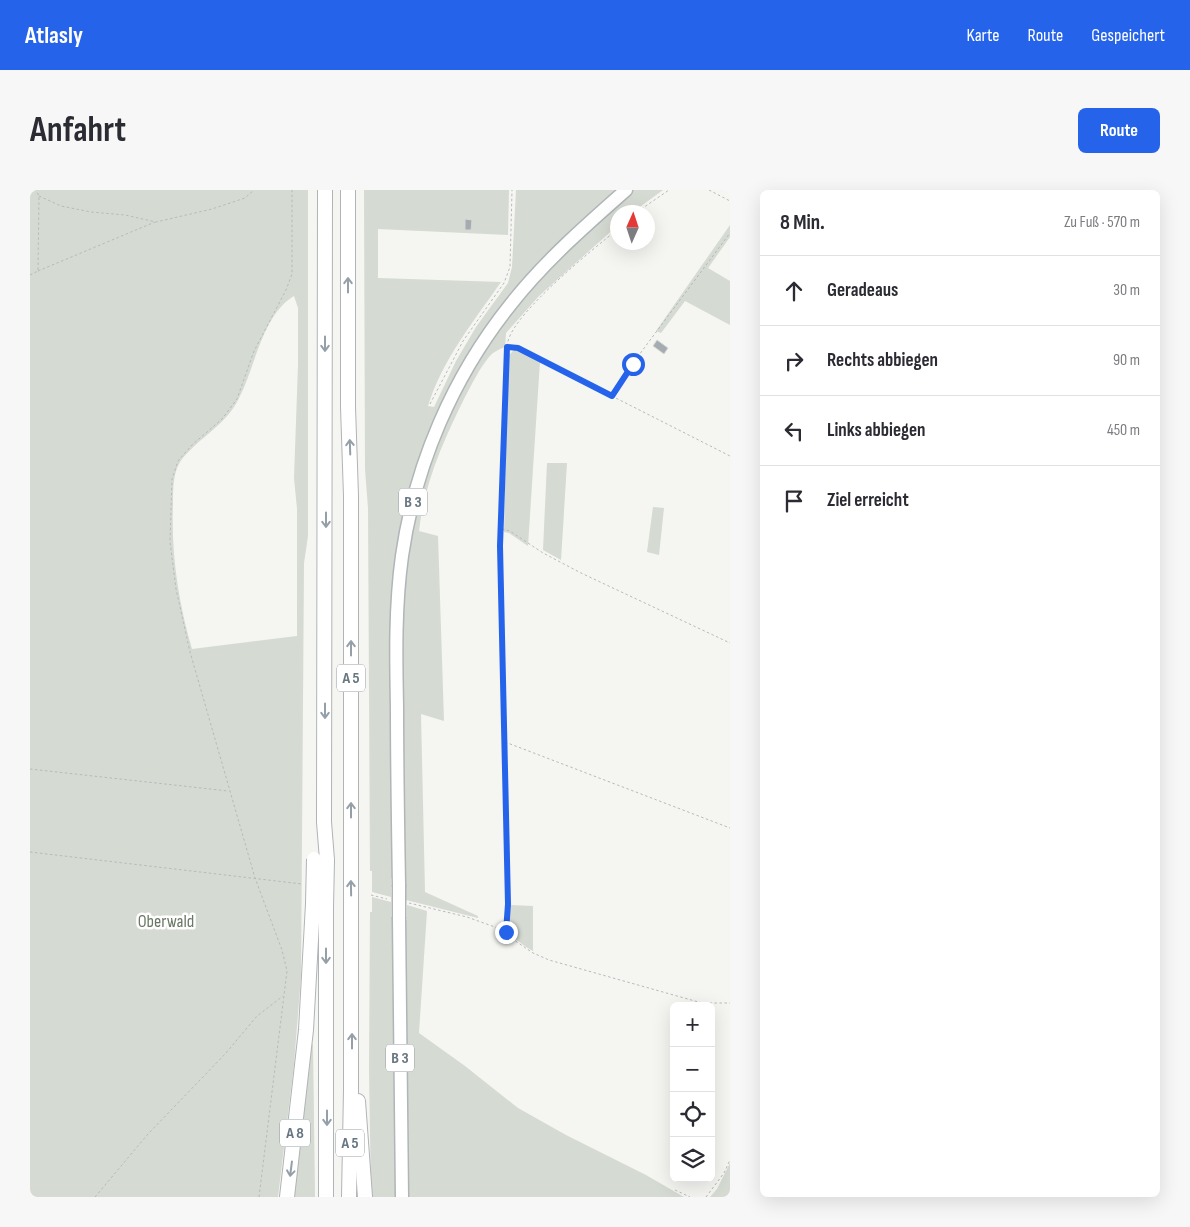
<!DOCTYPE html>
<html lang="de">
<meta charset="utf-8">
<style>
:root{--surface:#fff;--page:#f7f7f7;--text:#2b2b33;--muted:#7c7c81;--line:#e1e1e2;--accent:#2563eb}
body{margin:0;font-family:"Sofia Sans Condensed",sans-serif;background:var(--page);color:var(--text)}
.controls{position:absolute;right:15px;bottom:15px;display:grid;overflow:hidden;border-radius:8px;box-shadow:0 5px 20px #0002}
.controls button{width:45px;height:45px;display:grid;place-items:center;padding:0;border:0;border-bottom:1px solid var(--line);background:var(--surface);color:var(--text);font:25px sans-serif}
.compass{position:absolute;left:580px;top:15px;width:45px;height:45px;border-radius:50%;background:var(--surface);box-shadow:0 5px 20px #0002;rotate:3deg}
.stop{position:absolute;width:15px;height:15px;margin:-11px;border:4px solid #2563eb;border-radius:50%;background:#fff}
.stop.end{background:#2563eb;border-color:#fff;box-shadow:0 1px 5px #0008}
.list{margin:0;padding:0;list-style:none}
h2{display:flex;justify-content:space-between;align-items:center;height:65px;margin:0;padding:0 20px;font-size:21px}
h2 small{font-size:16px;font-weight:400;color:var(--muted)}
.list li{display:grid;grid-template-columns:32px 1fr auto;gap:15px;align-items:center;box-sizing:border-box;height:70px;padding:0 20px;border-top:1px solid var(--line)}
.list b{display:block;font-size:19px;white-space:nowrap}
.list em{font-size:16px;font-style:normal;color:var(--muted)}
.icon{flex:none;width:28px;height:28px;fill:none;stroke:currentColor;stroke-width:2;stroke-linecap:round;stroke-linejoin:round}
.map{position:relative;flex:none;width:700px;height:1007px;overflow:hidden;border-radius:8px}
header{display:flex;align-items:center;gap:30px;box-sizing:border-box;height:70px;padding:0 25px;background:var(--accent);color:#fff}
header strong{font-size:24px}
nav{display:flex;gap:28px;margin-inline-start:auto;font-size:18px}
.intro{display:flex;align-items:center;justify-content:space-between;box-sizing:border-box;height:120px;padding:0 30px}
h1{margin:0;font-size:35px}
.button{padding:12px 22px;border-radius:8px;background:var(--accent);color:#fff;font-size:18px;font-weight:700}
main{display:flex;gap:30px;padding:0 30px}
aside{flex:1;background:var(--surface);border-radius:8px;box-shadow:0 5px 20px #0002}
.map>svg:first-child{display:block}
.green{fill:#d5dad2;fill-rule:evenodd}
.building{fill:#a5acb1;stroke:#d7d7d5}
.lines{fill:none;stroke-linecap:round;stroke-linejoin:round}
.primary-casing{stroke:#b0b5b8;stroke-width:15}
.motorway-casing{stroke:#b0b4b7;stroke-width:16}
.path{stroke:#b7babc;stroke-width:1;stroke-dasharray:2.5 2.5;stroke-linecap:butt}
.primary{stroke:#fff;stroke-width:12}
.motorway{stroke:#fff;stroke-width:14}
.primary-bridge-casing{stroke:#b0b5b8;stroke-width:15;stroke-linecap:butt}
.motorway-bridge-casing{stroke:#b0b4b7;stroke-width:16;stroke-linecap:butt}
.primary-bridge{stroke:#fff;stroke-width:12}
.motorway-bridge{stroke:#fff;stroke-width:14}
.oneway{stroke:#959fa7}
.route{stroke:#2563eb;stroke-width:6}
.labels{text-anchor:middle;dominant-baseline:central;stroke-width:5;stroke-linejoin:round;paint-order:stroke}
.shield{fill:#fff;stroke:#959fa7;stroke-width:1}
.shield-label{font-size:16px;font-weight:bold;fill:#677681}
.park-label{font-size:18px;fill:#6a7865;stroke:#fff}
</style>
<header>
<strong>Atlasly</strong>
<nav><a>Karte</a><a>Route</a><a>Gespeichert</a></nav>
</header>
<div class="intro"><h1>Anfahrt</h1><a class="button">Route</a></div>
<main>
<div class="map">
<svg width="700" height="1007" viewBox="0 0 700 1007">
<rect width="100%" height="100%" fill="#f5f5f2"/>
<g class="green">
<path d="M0,0H278V346L274,373L271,786L264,874L248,1007H0ZM264,106L268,118V175L264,288L267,319V446L162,459C148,411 141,363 143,313C143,298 143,281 152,269C170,247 197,234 209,208C225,178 232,125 264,106Z"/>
<path d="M334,0H479L478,45L348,39V88L471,92C444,131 412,170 398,216L404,217L426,171L446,137L478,93L482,77L486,0H588L505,78L464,125L444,154L427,184L410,218L399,244L370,348L364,688H361V707L342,702V681H340L338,318L335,279Z"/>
<path d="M603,0H633L603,22H588L587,36L509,106L476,143L475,157C469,159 463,162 459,167C449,179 442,194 435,207C414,249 394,294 389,341L408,346L414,531L391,524L395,702L448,726V728L376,710V693L374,692L372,422L380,348L399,272L428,205L464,144L507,91Z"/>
<polygon points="700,35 700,47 678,78 700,91 700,135 655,111 631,143 626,141"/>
<polygon points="484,160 488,160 510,171 498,356 479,343 474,342 478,171 479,165"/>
<polygon points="517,273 537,273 531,370 513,360"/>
<polygon points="623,317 634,318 629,365 617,362"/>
<polygon points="342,707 361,712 361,727 363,727 367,1007 341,1007 339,880 340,722 342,722"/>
<polygon points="377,715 397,721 389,843 435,876 488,918 536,945 616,985 654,1007 377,1007 374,731 377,730"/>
<path d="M480,715L503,716V761C477,745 480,744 480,715Z"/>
<polygon points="283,854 285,1007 264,1007 280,867 282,855"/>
<polygon points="700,973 700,1007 680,1007 687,999"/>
</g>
<g class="building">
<polygon points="435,29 442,30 441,40 435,40"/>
<polygon points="627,150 638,158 634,164 623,156"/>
</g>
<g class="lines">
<defs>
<g id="primary">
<path d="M369,695C368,635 367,576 367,517C366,467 365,416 372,366C385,275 423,186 481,114C514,72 555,36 596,0"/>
<polyline points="369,729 372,1007"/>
</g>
<g id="motorway">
<polyline points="295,0 294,632 297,670"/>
<polyline points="318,0 318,217 321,306 321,669"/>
<polyline points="328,911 335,1007"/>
<polyline points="257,1007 276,840 283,714"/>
<polyline points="296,1007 296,717"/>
<polyline points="319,1007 321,900 321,728"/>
</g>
</defs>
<use href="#primary" class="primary-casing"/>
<use href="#motorway" class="motorway-casing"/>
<g class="path">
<polyline points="679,0 700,11"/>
<polyline points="9,6 31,16 61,22 95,25 126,32 182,19 215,8 224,0"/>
<polyline points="607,22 639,0"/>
<polyline points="8,81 125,32"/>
<polyline points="0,85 8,81 9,6 6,0"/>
<polyline points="478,157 488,159 509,169 700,266"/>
<polyline points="583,205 603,173 700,43"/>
<polyline points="400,214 433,151 474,93 480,77 482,0"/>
<polyline points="472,339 480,341 513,363 551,383 700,453"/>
<polyline points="475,552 700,638"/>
<polyline points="0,579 198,601"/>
<polyline points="0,662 272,694"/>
<polyline points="341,705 357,709"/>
<polyline points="379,713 437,727 476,741 484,750 503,763 519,770 672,813 700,813"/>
<path d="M476,741L478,714L470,356L478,151C486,121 562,60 588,39"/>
<polyline points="645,1000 660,1007"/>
<polyline points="65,1007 118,944 196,863 227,826 253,806"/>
<polyline points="229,1007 257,781 252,760 225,688 160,462 146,399 140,352 142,289 148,271 162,255 192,229 207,209 224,161 256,100 262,84 262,0"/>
<polyline points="676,1007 694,983 700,970"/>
</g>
<use href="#primary" class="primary"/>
<use href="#motorway" class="motorway"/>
<defs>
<polyline id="primary-bridge" points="369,695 369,729"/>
<g id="motorway-bridge">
<polyline points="321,669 321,728"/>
<polyline points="283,714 284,669"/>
<polyline points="296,717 297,670"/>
</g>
</defs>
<use href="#primary-bridge" class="primary-bridge-casing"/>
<use href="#motorway-bridge" class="motorway-bridge-casing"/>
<use href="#primary-bridge" class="primary-bridge"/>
<use href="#motorway-bridge" class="motorway-bridge"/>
</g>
<defs><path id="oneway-shaft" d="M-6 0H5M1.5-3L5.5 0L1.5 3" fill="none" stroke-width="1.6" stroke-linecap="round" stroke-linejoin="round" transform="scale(1.25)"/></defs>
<g class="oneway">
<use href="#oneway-shaft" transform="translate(318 95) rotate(-90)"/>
<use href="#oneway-shaft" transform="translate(295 154) rotate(90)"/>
<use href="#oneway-shaft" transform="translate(320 257) rotate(-92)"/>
<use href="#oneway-shaft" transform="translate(296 330) rotate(90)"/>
<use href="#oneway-shaft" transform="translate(321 458) rotate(-90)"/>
<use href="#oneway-shaft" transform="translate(295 521) rotate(90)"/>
<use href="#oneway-shaft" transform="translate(321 620) rotate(-90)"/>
<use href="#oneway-shaft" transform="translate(321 698) rotate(-91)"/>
<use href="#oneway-shaft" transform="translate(296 766) rotate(90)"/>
<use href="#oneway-shaft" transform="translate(322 851) rotate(-90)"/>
<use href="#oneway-shaft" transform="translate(297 928) rotate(90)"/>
<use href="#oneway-shaft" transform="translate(261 979) rotate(97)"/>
</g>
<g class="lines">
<polyline class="route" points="476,742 478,714 470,356 477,157 488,158 582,206 603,174"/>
</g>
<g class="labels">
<g class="shield">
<rect x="369" y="298.5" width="28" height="27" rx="4"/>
<rect x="307" y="474.5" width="28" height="27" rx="4"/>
<rect x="356" y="854.5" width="28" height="27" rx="4"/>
<rect x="250" y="929.5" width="30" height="27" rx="4"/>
<rect x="306" y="939.5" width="28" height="27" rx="4"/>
</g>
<g class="shield-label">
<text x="383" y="312">B 3</text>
<text x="321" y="488">A 5</text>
<text x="370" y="868">B 3</text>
<text x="265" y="943">A 8</text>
<text x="320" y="953">A 5</text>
</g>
<g class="park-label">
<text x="136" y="731">Oberwald</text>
</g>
</g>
</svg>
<div class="controls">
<button>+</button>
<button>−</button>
<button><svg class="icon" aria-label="locate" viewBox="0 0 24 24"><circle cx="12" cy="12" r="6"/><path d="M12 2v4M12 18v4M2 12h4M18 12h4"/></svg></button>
<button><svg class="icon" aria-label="layers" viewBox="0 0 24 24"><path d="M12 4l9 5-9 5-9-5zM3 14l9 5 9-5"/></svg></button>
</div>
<svg class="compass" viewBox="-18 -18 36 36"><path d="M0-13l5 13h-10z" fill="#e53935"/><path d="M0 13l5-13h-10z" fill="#7c7c81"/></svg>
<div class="stop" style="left:603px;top:174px"></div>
<div class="stop end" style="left:476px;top:742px"></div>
</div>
<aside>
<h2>8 Min.<small>Zu Fuß · 570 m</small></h2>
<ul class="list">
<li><svg class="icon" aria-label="ahead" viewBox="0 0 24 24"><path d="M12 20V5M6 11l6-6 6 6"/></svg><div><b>Geradeaus</b></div><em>30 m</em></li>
<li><svg class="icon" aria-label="right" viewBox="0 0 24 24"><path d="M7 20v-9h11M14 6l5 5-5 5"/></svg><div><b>Rechts abbiegen</b></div><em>90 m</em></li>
<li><svg class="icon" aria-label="left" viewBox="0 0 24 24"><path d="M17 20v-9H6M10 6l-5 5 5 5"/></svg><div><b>Links abbiegen</b></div><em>450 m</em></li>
<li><svg class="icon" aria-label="arrive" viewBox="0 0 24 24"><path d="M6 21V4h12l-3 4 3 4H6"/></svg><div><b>Ziel erreicht</b></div></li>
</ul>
</aside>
</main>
